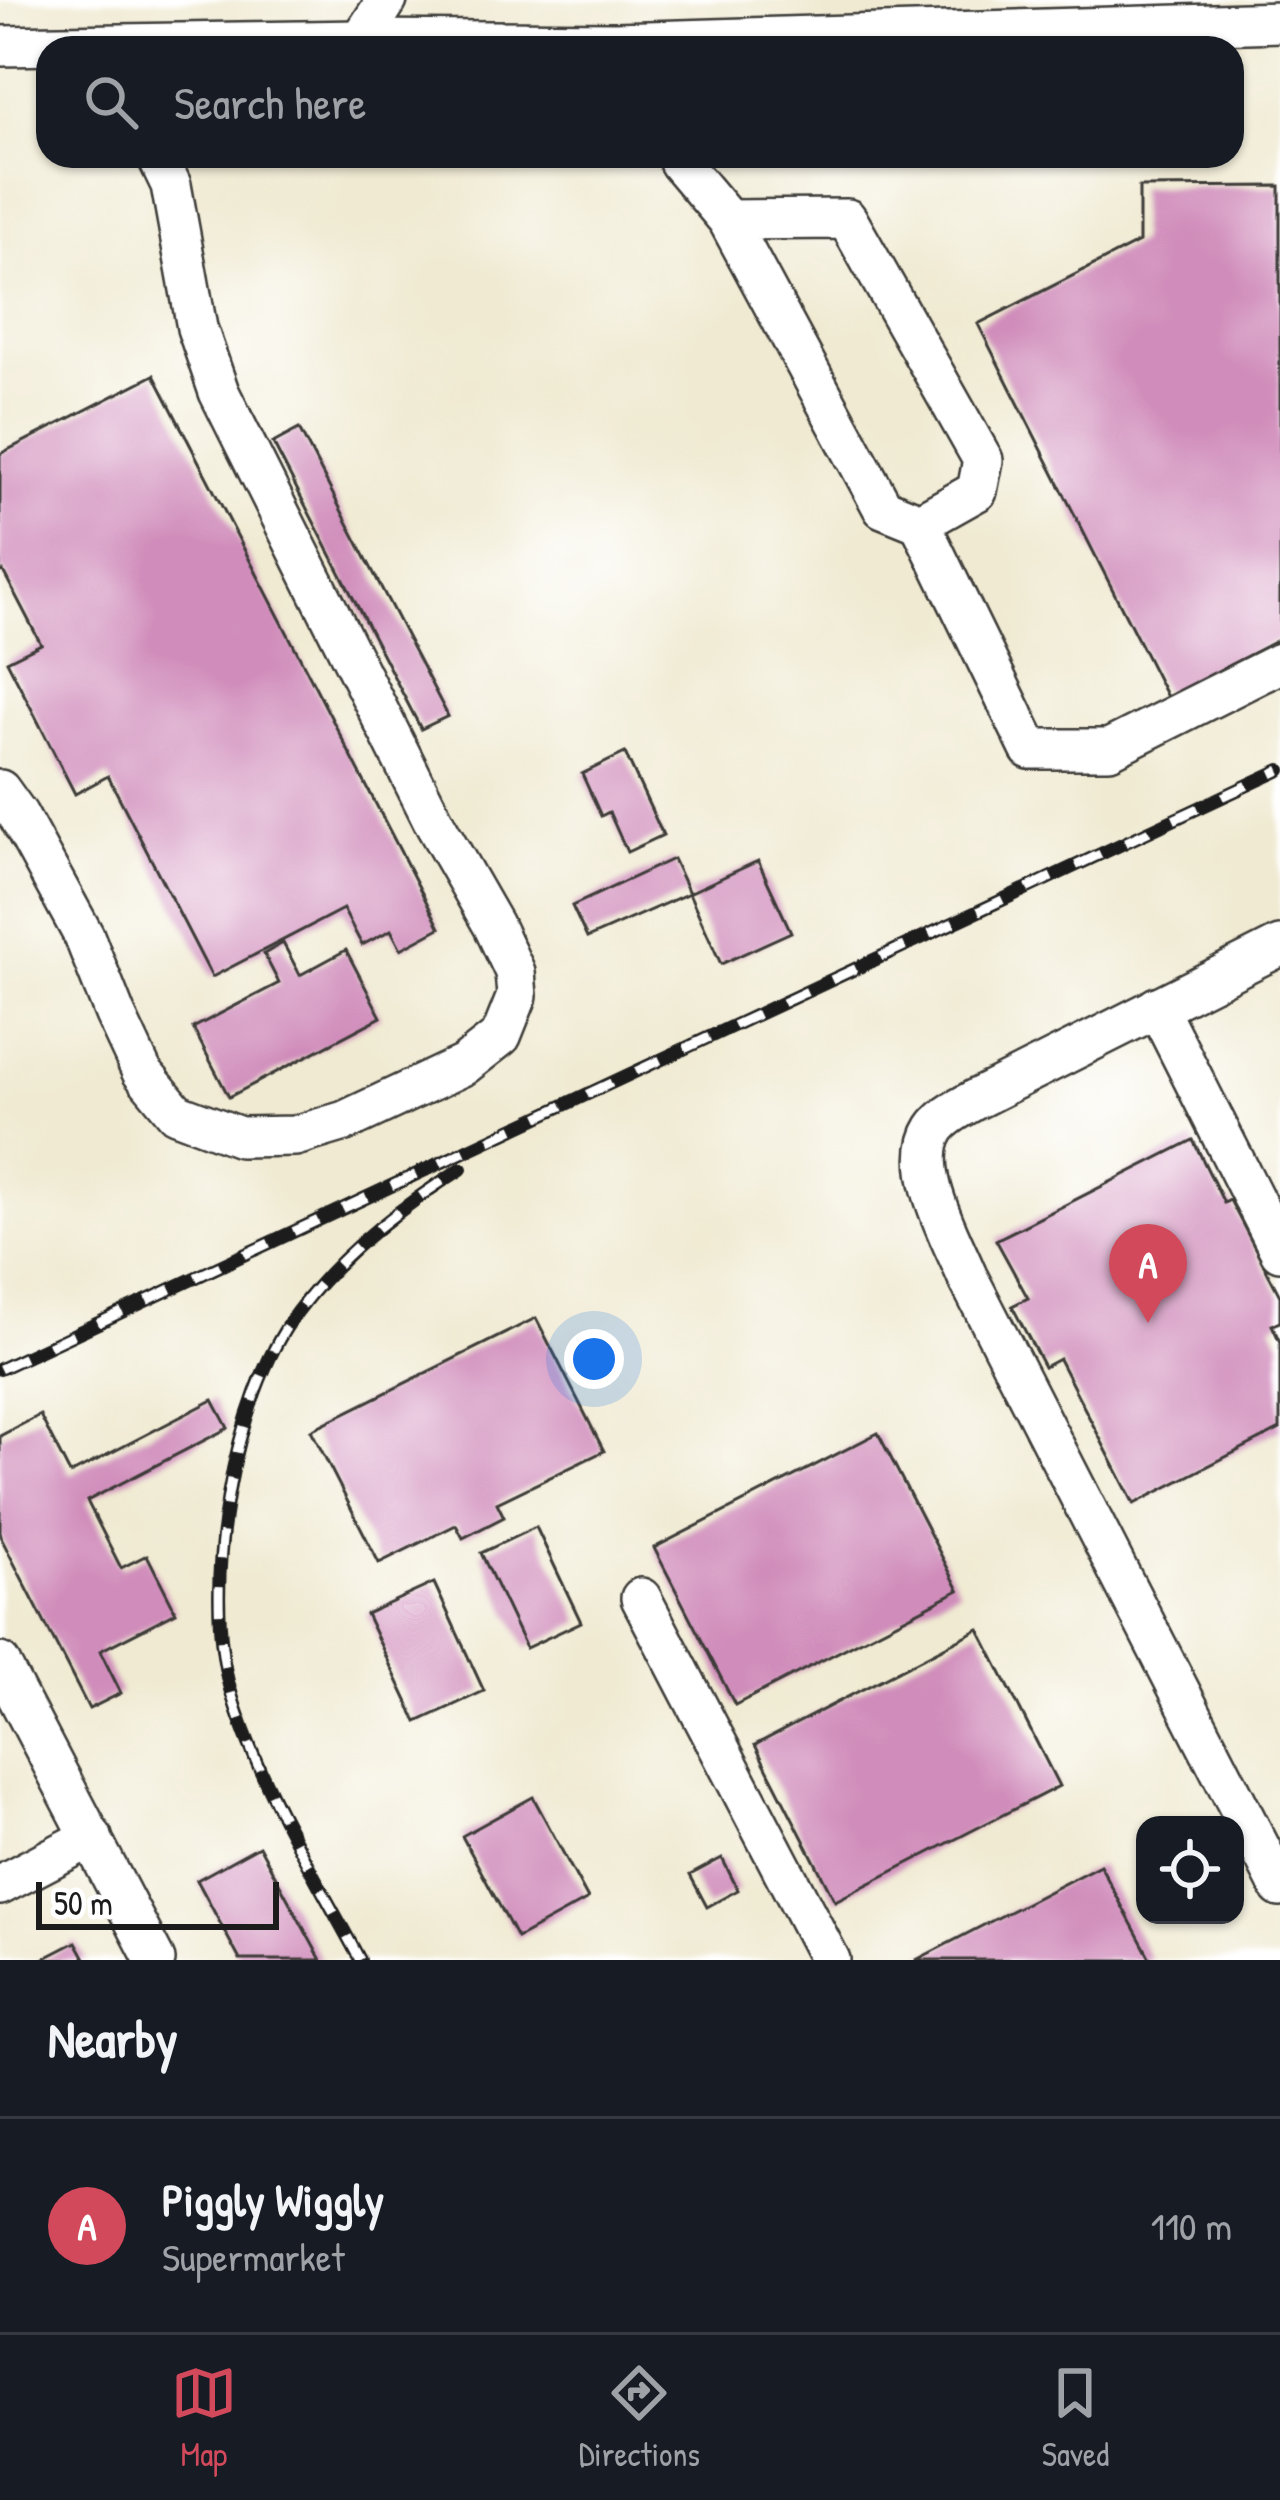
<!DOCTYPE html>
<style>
:root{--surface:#171b24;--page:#242831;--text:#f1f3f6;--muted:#9ea1a6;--line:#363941;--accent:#d1495b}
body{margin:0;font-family:"Patrick Hand",sans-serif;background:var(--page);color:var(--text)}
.controls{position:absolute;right:36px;bottom:36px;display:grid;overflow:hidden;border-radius:24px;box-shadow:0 3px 9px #0004}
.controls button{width:108px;height:108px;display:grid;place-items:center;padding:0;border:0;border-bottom:3px solid var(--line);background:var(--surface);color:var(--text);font:60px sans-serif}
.scale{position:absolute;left:36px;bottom:30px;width:243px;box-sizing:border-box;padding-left:12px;border:6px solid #1c1c1c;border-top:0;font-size:33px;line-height:42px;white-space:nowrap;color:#1c1c1c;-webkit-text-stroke:9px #fff;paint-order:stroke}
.you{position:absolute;left:594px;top:1359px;width:42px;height:42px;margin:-30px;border:9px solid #fff;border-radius:50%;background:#1a73e8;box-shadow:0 0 0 18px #1a73e833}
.badge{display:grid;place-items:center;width:78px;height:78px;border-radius:50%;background:var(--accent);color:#fff;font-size:39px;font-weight:700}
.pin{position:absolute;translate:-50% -99px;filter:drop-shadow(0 3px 6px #0008)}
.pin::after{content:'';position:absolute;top:63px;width:42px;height:36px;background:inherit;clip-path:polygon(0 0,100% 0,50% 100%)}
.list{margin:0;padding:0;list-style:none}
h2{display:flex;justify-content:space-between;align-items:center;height:156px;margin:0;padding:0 48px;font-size:51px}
h2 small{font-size:39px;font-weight:400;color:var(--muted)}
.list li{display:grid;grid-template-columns:78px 1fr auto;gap:36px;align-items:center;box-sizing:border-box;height:216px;padding:0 48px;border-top:3px solid var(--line)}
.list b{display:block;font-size:45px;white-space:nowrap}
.list p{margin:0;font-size:39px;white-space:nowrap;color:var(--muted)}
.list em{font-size:39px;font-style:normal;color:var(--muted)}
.icon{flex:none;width:66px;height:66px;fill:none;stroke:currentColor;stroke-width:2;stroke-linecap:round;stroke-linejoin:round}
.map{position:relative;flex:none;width:1280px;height:1960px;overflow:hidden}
.search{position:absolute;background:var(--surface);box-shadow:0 3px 9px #0004;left:36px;right:36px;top:36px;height:132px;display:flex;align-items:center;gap:30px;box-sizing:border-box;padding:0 42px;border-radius:36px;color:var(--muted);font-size:45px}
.sheet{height:372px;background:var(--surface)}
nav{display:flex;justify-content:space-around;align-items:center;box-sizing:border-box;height:168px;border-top:3px solid var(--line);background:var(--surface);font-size:33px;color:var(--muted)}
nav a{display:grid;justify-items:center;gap:6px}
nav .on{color:var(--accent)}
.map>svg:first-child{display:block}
.building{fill:#d08dbb}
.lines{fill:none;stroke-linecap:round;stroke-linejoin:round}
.minor-casing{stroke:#3c3b37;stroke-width:44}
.minor{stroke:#fff;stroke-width:39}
.rail-casing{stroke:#1c1c1c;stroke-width:14}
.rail{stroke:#fff;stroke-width:9;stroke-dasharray:27;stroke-linecap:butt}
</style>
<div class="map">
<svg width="1280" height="1960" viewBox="0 0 1280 1960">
<rect width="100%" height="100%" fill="#fff"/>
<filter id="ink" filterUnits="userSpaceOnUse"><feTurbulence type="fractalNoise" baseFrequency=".00833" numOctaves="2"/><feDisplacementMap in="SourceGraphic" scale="24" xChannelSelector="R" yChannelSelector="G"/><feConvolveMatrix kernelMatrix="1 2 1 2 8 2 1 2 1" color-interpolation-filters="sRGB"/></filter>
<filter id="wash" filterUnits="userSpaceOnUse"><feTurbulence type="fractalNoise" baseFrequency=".004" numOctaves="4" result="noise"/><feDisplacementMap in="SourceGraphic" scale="48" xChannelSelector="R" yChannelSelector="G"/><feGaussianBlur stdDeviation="2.7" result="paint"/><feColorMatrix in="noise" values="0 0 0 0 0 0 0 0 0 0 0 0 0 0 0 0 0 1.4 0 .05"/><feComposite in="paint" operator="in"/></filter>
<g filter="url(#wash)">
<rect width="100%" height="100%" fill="#f0ead2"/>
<g id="blocks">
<g class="building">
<polygon points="1280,186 1280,639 1167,697 978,324 1139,242 1139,187"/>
<polygon points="154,375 440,928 401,949 391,930 362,945 343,909 212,977 108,776 75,794 7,661 41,644 3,571 0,572 0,454"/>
<polygon points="299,429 448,716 421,729 273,443"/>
<polygon points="625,753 663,835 627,852 609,812 601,816 582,774"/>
<polygon points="673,859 689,893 587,938 572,906"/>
<polygon points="758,861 791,932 721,964 689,893"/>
<polygon points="283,943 300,975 346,950 381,1017 229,1097 193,1028 279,983 264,954"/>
<polygon points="1193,1140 1224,1203 1230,1200 1280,1296 1280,1322 1272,1325 1280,1342 1280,1429 1134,1504 1059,1359 1044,1367 1012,1306 1028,1298 996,1240"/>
<polygon points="536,1318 604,1451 497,1503 504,1517 463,1538 456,1525 379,1563 311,1430"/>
<polygon points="213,1400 228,1428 87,1501 121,1568 147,1555 176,1612 100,1651 121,1693 89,1709 0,1536 0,1436 40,1415 70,1474"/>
<polygon points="878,1433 959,1590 735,1705 654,1548"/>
<polygon points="536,1527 581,1622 526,1648 481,1553"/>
<polygon points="434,1583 484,1691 417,1722 366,1614"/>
<polygon points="979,1629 1059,1786 835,1901 755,1745"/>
<polygon points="533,1797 588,1899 517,1938 462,1836"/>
<polygon points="259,1846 321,1960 240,1960 197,1880"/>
<polygon points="722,1858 738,1890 707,1907 690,1875"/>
<polygon points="1100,1865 1151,1960 916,1960"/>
<polygon points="76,1942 86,1960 41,1960"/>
</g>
</g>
</g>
<g filter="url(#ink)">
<use href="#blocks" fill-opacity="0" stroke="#3c3b37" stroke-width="3"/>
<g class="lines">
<defs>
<g id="minor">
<polyline points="361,40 387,0"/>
<polyline points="0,46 361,40 615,42 1280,22"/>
<polyline points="678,156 679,162 728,220 883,508 920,523 977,491 983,460 847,219 728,220"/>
<polyline points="920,523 1030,749 1109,749 1280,663"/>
<polyline points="0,790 18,815 84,936 115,1014 142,1072 176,1113 240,1137 295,1136 345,1121 464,1065 501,1036 517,996 515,972 493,925 435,824 219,392 197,328 171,185 157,156"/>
<path d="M1280,946L974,1100C961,1108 944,1115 935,1129C910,1168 952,1239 967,1276L1280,1887"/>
<polyline points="1157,1007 1280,1251"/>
<polyline points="641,1598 830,1960"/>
<polyline points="0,1663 155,1960"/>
<polyline points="0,1885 92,1837"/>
</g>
</defs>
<use href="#minor" class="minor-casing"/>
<use href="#minor" class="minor"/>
<defs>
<g id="rail">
<polyline points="0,1369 1280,770"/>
<path d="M360,1960C313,1872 258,1785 230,1689C201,1586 232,1398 297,1312C340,1254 399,1208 461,1169"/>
</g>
</defs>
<use href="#rail" class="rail-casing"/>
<use href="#rail" class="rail"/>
</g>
</g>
</svg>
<div class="controls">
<button><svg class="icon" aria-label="locate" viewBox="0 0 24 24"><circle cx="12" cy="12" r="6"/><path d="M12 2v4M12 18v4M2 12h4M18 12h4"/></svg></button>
</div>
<div class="scale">50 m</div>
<div class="you"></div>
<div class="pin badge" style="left:1148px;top:1323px">A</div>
<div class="search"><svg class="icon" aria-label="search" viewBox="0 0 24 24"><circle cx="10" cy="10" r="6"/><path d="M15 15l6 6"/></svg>Search here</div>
</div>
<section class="sheet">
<h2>Nearby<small></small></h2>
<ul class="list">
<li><span class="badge">A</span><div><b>Piggly Wiggly</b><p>Supermarket</p></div><em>110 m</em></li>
</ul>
</section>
<nav>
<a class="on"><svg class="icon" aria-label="map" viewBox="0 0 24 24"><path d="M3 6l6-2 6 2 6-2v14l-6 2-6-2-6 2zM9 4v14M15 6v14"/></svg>Map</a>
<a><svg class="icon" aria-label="directions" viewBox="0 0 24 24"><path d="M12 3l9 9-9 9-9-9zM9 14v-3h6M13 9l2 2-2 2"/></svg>Directions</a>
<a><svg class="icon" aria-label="saved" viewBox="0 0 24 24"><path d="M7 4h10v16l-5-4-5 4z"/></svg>Saved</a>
</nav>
